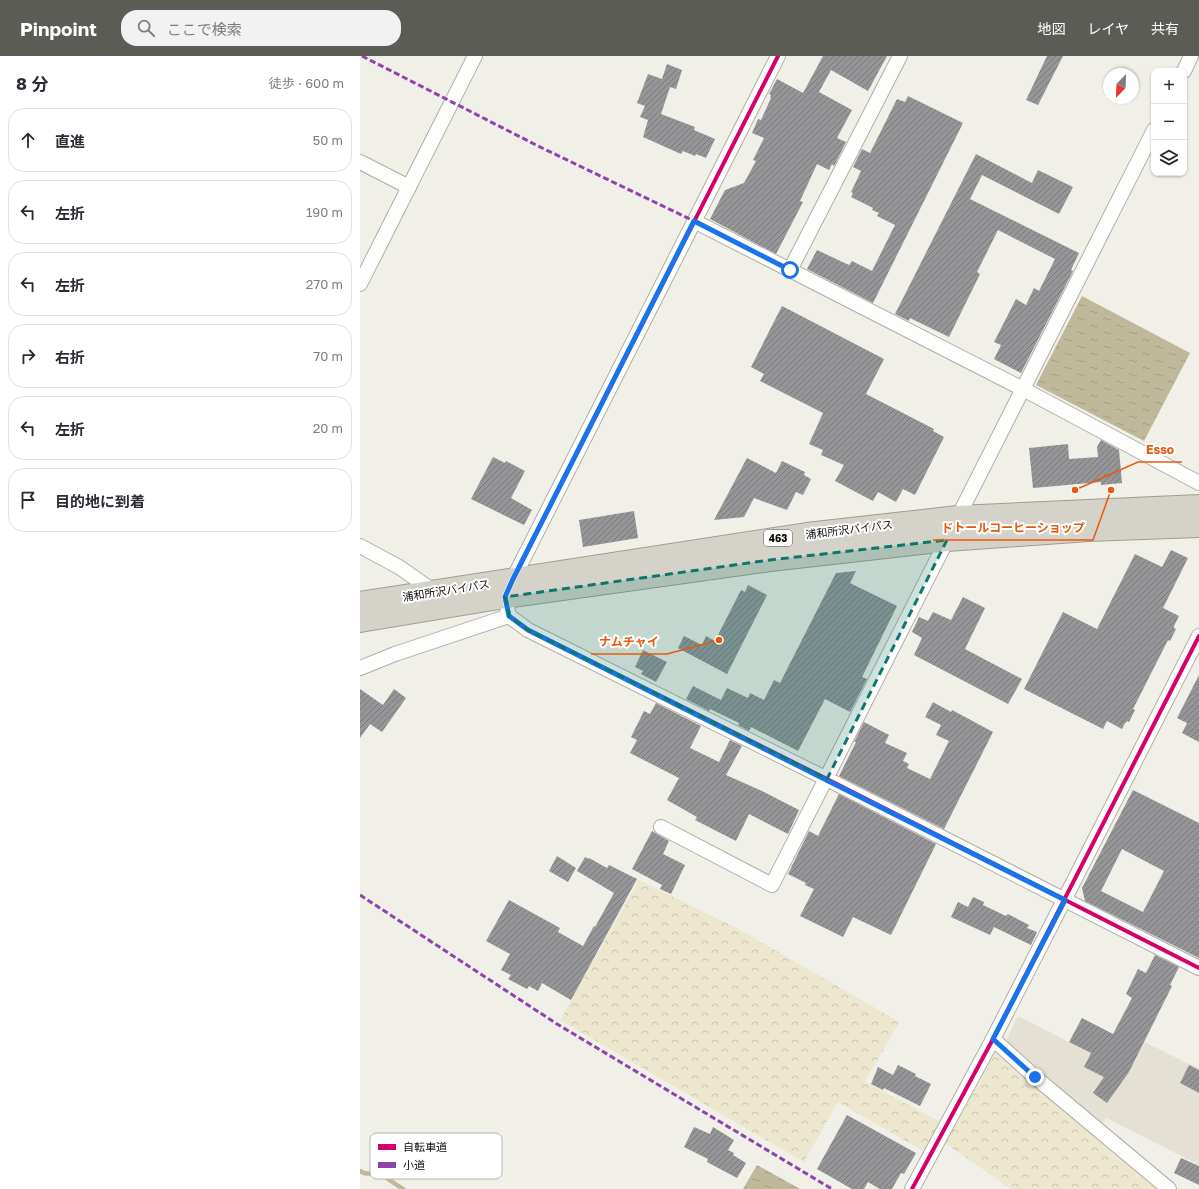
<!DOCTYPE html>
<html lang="ja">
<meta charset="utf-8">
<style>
:root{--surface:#fff;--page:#f2f2f3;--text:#2b2b33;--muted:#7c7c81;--line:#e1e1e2;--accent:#5c5c57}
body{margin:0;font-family:"Golos Text","Noto Sans JP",sans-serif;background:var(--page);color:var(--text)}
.controls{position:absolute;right:12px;top:12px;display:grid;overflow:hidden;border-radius:8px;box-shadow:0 1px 3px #0004}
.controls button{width:36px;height:36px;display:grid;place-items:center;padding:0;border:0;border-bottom:1px solid var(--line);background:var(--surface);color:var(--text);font:20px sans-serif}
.compass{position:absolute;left:743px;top:12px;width:36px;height:36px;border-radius:50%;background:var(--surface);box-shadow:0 1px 3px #0004;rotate:203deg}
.stop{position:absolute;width:12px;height:12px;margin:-9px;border:3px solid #1a73e8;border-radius:50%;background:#fff}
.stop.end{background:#1a73e8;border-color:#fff;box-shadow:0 1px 4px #0008}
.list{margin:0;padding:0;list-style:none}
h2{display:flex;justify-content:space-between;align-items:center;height:52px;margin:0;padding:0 16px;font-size:17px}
h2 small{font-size:13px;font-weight:400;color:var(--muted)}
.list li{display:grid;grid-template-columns:26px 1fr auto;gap:12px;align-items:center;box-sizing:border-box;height:64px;margin:0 8px 8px;padding:0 8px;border:1px solid var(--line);border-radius:16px}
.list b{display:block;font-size:15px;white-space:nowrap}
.list em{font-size:13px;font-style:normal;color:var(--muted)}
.icon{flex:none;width:22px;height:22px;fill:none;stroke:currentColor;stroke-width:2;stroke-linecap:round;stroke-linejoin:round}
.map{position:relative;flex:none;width:839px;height:1133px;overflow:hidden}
header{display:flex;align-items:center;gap:24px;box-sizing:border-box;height:56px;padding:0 20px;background:var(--accent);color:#fff}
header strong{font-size:19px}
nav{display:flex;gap:22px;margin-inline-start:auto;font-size:14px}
.search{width:280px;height:36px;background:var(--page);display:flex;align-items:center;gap:10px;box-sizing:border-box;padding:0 14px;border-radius:16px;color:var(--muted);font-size:15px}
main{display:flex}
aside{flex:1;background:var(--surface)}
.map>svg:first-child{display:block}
.built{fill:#e4e1d4}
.forest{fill:url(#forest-crowns)}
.water{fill:url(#water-ripples)}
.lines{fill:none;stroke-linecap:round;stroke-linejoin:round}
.stream{stroke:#bfb89a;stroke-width:4.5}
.building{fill:url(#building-hatch);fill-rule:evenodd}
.street-casing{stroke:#afaea9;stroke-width:16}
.highway-casing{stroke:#a09d8f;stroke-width:24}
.street{stroke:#fdfdfc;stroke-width:14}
.highway{stroke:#d5d3c9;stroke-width:22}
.quiet{stroke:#8e44ad;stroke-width:3;stroke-dasharray:6 3;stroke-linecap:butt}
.cycleway-casing{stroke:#fff;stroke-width:6}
.cycleway{stroke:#d6006c;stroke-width:4}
.route{stroke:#1a73e8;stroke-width:5}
.marked{fill:#0f766e;fill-opacity:0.2;stroke:#0f766e;stroke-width:3;stroke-dasharray:8 5;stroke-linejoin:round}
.labels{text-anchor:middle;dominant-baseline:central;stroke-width:4;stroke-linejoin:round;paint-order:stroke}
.shield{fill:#fff;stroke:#565653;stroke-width:1}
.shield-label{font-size:10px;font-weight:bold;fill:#0d0d09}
.street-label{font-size:11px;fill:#0d0d09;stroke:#fff}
.key{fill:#fff;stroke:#b6b6b5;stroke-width:1}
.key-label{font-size:11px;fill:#0d0d09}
.leader{fill:none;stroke:#e8590c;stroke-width:1.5}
.callout-dot{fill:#e8590c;stroke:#fff;stroke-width:1.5}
.callout-label{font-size:12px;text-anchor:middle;font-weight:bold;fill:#e8590c;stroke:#fff;stroke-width:4;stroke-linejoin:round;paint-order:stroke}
</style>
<header>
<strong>Pinpoint</strong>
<div class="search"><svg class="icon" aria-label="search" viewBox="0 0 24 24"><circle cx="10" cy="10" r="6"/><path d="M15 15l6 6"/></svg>ここで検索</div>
<nav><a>地図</a><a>レイヤ</a><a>共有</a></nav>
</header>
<main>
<aside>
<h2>8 分<small>徒歩 · 600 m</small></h2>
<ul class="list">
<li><svg class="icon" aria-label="ahead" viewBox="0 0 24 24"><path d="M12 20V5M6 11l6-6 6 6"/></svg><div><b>直進</b></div><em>50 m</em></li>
<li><svg class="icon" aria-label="left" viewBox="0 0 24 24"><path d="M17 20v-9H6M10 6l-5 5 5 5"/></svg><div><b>左折</b></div><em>190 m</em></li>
<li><svg class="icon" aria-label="left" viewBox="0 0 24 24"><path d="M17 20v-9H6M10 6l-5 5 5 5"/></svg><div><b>左折</b></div><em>270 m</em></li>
<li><svg class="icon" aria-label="right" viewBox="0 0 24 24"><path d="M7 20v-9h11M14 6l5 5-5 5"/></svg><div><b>右折</b></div><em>70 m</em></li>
<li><svg class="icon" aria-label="left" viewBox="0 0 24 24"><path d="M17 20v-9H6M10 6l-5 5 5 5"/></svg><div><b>左折</b></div><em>20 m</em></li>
<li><svg class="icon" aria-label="arrive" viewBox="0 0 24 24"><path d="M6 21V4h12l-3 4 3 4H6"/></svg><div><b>目的地に到着</b></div></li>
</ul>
</aside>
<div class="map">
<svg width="839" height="1133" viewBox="0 0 839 1133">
<defs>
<pattern id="forest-crowns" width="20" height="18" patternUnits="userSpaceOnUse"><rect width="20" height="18" fill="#ede7d0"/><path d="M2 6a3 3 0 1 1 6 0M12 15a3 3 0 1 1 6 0" fill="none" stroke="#cac5b1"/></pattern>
<pattern id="water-ripples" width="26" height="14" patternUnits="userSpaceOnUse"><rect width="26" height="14" fill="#bfb89a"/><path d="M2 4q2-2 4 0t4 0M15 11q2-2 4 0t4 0" fill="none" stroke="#a39d83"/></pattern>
<pattern id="building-hatch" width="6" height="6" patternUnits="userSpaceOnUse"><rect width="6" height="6" fill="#969699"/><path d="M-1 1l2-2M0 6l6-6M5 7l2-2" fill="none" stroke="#79797b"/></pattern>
</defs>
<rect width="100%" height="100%" fill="#f0efe8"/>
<polygon class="built" points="658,960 769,1017 785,986 839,1013 839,1109 746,1062 742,1069 646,985"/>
<polygon class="forest" points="279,824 382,875 539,966 505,1026 594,1073 636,996 643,995 799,1133 651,1133 585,1087 563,1095 478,1046 444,1106 200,964"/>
<g class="water">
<polygon points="722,240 830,297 784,385 676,329"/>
<polygon points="397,1109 440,1133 383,1133"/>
</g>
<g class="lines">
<polyline class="stream" points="0,1115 4,1117 22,1119 43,1133"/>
</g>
<g class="building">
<polygon points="463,0 527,0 508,35 471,14 459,36 492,54 477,82 486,86 474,110 472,108 469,114 457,108 440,145 443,146 416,198 350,163 365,134 384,127 396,105 393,104 404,82 392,77 398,63 401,64 411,42 410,42 411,39 409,38 417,23 443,37"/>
<polygon points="687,0 703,0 678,49 666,44"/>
<polygon points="307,8 322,14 316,33 310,31 301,58 335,71 334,74 355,83 346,102 336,98 335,100 323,95 321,98 283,81 288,64 280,61 285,50 277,47 288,18 302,23"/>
<polygon points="548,40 603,67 513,247 447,213 457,194 489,209 492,205 512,215 535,169 517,160 519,157 512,154 513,152 491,141 493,137 491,136 501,115 493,111 502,93 510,97 537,43 545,46"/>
<polygon points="616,98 672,127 678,114 713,131 699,158 622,119 610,143 719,197 711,214 713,215 661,317 634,303 641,289 634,286 656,243 666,249 674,232 679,235 695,203 638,174 617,216 620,218 589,281 550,262 549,265 535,258"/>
<polygon points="422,250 524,303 506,338 574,373 573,375 584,381 555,439 543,433 536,446 518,436 513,445 475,425 484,409 461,399 463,394 449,388 463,357 400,325 404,318 391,311"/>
<polygon points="741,384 759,394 762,427 741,429 741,426 673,432 669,392 708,388 709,403 738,401 737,391"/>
<polygon points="133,401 145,407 146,405 165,415 151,442 172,454 164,469 111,443"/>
<polygon points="387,402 416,417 422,405 445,416 444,419 451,423 443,439 436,436 427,454 394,442 384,461 354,464"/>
<polygon points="274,455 278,482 223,491 219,464"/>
<polygon points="811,494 828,502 803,552 819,560 814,570 814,572 816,573 810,585 808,584 773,653 775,654 769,666 767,665 766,667 765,667 762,673 747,665 743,673 664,633 703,556 737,573 775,498 802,511"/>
<polygon points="496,515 490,527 537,550 502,621 507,623 490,656 465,643 438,695 391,671 389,675 378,669 379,667 350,653 349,655 326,643 333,630 361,644 367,632 388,642 390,637 404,644 414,624 420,627 476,517"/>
<polygon points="388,529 407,539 367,618 318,592 324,580 342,589 346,580 355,585 381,534 385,536"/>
<polygon points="603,541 625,552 605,593 662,623 648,648 554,599 562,582 552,576 559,561 568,565 573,556 591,564"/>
<polygon points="283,594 307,606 296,626 281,618 283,615 275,611"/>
<polygon points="839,619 839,686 822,677 827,667 817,662"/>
<polygon points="0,633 23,649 34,633 46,642 22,676 10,668 0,682"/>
<polygon points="573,646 591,656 592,654 633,676 584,773 479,720 496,686 494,686 504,666 529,679 525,687 547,697 543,705 549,708 547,712 570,723 589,685 576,679 581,669 565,661"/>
<polygon points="296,647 341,670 330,692 359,706 370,684 382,690 366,719 402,735 439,754 428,778 389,758 376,785 335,764 337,761 307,744 319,722 270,697 277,684 271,681 284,655 290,658"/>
<path d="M773,734L839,767V902L725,845L722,832ZM762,793L804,815L783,856L741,835Z"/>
<polygon points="479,738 576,788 531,879 493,861 483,881 440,860 454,833 445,829 446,827 428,818 449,775 458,780"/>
<polygon points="292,775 309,785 303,798 325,809 311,838 300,833 302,829 272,813"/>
<polygon points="197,800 216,812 208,826 189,815"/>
<polygon points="225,801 229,803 229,802 247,812 249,809 277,823 211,944 182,927 178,935 169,930 167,933 148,923 151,919 141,914 150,898 126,885 149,844 200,872 198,876 223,890 234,870 235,871 254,837 217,815"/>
<polygon points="613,841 624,846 623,849 646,860 648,858 669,869 667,872 677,876 671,889 634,871 630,879 591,861 598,846 608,851"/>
<polygon points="795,899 819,911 810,929 812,930 769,1016 747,1047 733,1037 744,1021 724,1011 731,997 709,986 722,962 753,978 772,942 766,938 778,913 786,917"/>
<polygon points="538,1009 556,1018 555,1020 571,1028 560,1050 524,1032 523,1034 511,1028 518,1011 533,1019"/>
<polygon points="829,1009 839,1014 839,1037 820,1027"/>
<polygon points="487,1059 556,1097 544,1118 541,1117 532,1133 520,1133 508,1126 504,1133 492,1133 457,1113"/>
<polygon points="334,1071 350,1078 353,1071 374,1084 368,1094 374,1097 373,1099 386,1107 377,1122 347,1106 348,1103 324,1091"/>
<polygon points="821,1102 839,1110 839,1129 814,1117"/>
</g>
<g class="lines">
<defs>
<g id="street">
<polyline points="418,0 153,523 145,541 149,560 168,574 467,723 839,912"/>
<polyline points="824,15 831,0"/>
<polyline points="0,106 49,131"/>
<polyline points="334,165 663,333 839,427"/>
<polyline points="430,214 540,0"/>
<polyline points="0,228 115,0"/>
<polyline points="598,461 794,74"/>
<polyline points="0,490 39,511 75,536"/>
<polyline points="0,612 35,598 149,560"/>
<polyline points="301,771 412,829 587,484"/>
<polyline points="633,983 675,1021 809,1133"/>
<polyline points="552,1133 633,983 839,580"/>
</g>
<g id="highway">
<polyline points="0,547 447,478 598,461 839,450"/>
<polyline points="0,565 145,541 410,504 587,484 728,474 839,470"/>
</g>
</defs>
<use href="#street" class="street-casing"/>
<use href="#highway" class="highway-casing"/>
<use href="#street" class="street"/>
<use href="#highway" class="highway"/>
<g class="quiet">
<polyline points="2,0 178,90 334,165"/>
<polyline points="0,839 197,968 472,1133"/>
</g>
<defs>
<g id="cycleway">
<polyline points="418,0 153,523 145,541 149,560 168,574 467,723 839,912"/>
<polyline points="552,1133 633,983 839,580"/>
</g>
</defs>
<use href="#cycleway" class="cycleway-casing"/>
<use href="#cycleway" class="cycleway"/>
</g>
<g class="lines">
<polyline class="route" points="430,214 334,165 153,523 145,541 149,560 168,574 705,844 633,983 675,1021"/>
</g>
<path class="marked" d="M587,484L467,723L168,574L149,560L145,541L410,504Z"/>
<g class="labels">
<rect class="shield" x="404" y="474" width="28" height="16" rx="3"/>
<g class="shield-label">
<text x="418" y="482">463</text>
</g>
<g class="street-label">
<text transform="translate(489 473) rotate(-7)">浦和所沢バイパス</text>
<text transform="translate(86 534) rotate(-9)">浦和所沢バイパス</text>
</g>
</g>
<rect x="10" y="1077" width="132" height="46" rx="6" class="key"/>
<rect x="18" y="1088" width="18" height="6" fill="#d6006c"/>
<rect x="18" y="1106" width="18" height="6" fill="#8e44ad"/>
<g class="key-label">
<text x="43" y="1095">自転車道</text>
<text x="43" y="1113">小道</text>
</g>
<path class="leader" d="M715 434L778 406H822M751 434L733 484H573M359 584L307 598H231"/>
<g class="callout-dot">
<circle cx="715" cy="434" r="4"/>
<circle cx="751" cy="434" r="4"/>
<circle cx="359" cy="584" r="4"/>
</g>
<g class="callout-label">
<text x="800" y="398">Esso</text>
<text x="653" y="476">ドトールコーヒーショップ</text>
<text x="269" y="590">ナムチャイ</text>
</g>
</svg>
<div class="controls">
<button>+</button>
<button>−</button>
<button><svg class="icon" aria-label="layers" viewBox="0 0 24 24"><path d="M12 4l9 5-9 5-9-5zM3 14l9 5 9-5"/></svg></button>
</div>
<svg class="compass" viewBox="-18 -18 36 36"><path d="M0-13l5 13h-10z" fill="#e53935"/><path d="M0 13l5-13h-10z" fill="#7c7c81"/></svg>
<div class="stop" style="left:430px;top:214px"></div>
<div class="stop end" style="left:675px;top:1021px"></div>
</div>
</main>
